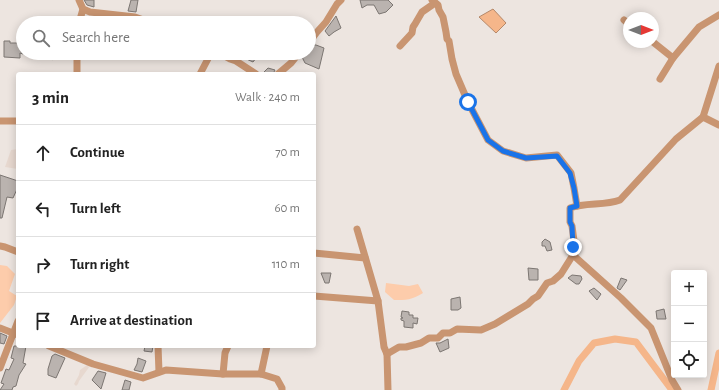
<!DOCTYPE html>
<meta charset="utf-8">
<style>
:root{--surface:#fff;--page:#f6f6f6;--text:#222;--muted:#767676;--line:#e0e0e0}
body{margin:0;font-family:"Alegreya Sans",sans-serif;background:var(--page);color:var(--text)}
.controls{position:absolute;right:12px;bottom:12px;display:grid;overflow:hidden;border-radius:4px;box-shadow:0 2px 10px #0003}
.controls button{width:36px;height:36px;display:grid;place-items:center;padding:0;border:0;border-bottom:1px solid var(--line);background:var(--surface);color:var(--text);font:20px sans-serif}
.compass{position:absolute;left:623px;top:12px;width:36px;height:36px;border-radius:50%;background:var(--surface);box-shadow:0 2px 10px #0003;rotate:90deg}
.stop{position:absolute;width:12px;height:12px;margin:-9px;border:3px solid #1a73e8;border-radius:50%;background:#fff}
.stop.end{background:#1a73e8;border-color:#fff;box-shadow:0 1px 4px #0008}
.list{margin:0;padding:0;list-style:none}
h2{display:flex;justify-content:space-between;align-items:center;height:52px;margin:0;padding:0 16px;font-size:17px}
h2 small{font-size:13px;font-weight:400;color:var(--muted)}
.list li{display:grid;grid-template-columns:26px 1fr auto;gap:12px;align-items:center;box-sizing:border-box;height:56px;padding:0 16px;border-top:1px solid var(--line)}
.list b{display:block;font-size:15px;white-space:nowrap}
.list em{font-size:13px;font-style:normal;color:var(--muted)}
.icon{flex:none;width:22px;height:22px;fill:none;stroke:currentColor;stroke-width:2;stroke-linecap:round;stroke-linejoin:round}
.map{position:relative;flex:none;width:719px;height:390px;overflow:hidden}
.search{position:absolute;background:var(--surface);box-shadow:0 2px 10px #0003;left:16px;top:16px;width:300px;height:44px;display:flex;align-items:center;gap:10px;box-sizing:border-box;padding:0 14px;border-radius:22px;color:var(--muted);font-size:15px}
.panel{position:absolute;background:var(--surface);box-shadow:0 2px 10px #0003;left:16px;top:72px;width:300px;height:276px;border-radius:4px}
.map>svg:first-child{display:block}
.built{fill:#e7d8cf}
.green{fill:#fdccab}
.water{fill:#f5b68a;stroke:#b58869}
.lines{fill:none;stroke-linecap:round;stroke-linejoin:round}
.canal{stroke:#f5b68a;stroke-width:7}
.building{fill:#bab3af;stroke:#7c7672}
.street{stroke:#c99571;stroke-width:7}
.route{stroke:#1a73e8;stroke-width:5}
</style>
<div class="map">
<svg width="719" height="390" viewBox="0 0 719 390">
<rect width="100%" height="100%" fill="#ede5e0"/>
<g class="built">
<polygon points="18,149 18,169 5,167 11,150"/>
<polygon points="87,365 90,366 79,381 78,384 76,386 74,384 79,375 80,370"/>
</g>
<g class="green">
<polygon points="0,265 7,266 15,274 9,291 17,296 14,305 0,323"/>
<path d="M386,283L409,286L418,284L423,293C412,300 406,300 394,300L385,292Z"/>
</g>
<polygon class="water" points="493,9 506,23 496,33 479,17"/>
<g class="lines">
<g class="canal">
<polyline points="564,390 579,361 594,343 615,339 636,342 672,390"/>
<polyline points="711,390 719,353"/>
</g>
</g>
<g class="building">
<polygon points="84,0 94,0 94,7 87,5"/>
<polygon points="131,0 138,0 136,12 128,11"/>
<polygon points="360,0 388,0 393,5 386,12 379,14 374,5 367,5 362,8"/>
<polygon points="336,16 341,28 334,32 329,36 325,31"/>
<polygon points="4,41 10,41 10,43 23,43 23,54 20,53 20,58 4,57"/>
<polygon points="312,45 316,45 324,48 319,69 305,63 302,57 304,53 309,53 309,46"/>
<polygon points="45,53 55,53 58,55 53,60"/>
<polygon points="242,53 260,53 253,62 242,57"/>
<polygon points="268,68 275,70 273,74 262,74"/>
<polygon points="0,175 18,181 18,187 13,198 7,197 2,218 0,218"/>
<polygon points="545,239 550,242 552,250 547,251 545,246 542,246 542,242"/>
<polygon points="528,268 538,269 538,280 529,280"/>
<polygon points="321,273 331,273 329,283 325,283"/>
<polygon points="572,275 581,276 582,279 579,284 576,284 568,278"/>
<polygon points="621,278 627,280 620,290 617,288"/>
<polygon points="594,288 601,294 597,300 589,291"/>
<polygon points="460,297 461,308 458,310 451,310 451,299"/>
<polygon points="664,309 666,319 657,319 656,311"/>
<polygon points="402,311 409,312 409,315 413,315 413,318 418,318 417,324 413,323 413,328 404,327 404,321 401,320 401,318 403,318 401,317"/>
<polygon points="0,333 7,336 4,344 0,343"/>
<polygon points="448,339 449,348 440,352 436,343 440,343"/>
<polygon points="14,346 26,346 23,363 26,364 19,375 16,386 13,387 12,390 0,390 4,384 1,383 6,369 9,370 14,359 11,358"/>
<polygon points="145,346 153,346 152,352 144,351"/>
<polygon points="55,354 65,358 56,378 48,375 48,369 52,356"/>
<polygon points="138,358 146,361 142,372 134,370 137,364"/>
<polygon points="98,371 106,373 101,389 92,380"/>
<polygon points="125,380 131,382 129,390 122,390"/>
</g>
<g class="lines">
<g class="street">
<polyline points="79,0 83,9 90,12 135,17 152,23"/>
<polyline points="432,0 438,5 439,10 443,17 446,32 447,39 449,41 452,59 456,74 468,102 488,140 503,151 526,158 557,155 571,173 574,188 577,206"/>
<polyline points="624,20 629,24"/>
<polyline points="79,23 83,9"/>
<polyline points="309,41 314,36 317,32 326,22 337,4 341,0"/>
<polyline points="653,42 673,58 699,27 719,15"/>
<polyline points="400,46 412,33 413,27 415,24 422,12 435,3"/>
<polyline points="219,53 230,59 236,61 256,74"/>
<polyline points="77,74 77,53"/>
<polyline points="200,74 211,53"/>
<polyline points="278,74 291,63 299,53"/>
<polyline points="660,79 673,58"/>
<polyline points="703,117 719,125"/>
<polyline points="0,121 18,121"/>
<polyline points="357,229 378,301 384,347 387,354 388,390"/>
<polyline points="0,246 5,247 18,252"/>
<polyline points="314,253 365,258"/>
<polyline points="573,255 621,298 651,328 672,380 678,390"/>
<polyline points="314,296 378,301"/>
<polyline points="0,328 18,335"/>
<polyline points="49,346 93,364 143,378 166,370 223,374 261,374 277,379 282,388 282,390"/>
<polyline points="158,346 159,372"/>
<path d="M387,354L399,347H406L421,343L429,338H438L443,333H450L457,329L481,330L495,324L528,304L533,299L538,296L547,283L553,281L561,274L573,255L574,241L572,226L570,222V208C586,202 604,206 620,200L676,139L703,117L719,66"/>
<polyline points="0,368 18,321"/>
<polyline points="223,374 225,353 228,346"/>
<polyline points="261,374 267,346"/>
</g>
</g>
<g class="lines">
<polyline class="route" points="468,102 488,140 503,151 526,158 557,156 570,173 574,188 577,206 570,208 570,222 572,226 573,247"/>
</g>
</svg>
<div class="controls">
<button>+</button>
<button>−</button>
<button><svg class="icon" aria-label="locate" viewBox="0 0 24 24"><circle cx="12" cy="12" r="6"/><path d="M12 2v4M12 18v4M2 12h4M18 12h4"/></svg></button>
</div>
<svg class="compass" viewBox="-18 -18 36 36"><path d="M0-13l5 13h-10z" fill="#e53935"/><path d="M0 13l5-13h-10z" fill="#767676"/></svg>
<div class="stop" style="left:468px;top:102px"></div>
<div class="stop end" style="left:573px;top:247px"></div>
<div class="search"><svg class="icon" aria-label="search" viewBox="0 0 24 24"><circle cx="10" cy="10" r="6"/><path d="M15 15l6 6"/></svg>Search here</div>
<section class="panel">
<h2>3 min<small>Walk · 240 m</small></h2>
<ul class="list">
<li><svg class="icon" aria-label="ahead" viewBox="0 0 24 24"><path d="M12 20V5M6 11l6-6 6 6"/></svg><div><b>Continue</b></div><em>70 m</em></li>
<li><svg class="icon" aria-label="left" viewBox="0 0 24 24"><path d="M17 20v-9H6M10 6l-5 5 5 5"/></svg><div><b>Turn left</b></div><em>60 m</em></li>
<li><svg class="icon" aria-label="right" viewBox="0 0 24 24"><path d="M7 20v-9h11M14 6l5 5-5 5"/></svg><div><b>Turn right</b></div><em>110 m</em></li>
<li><svg class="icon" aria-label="arrive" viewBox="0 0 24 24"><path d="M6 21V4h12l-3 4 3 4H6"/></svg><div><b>Arrive at destination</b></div></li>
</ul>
</section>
</div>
